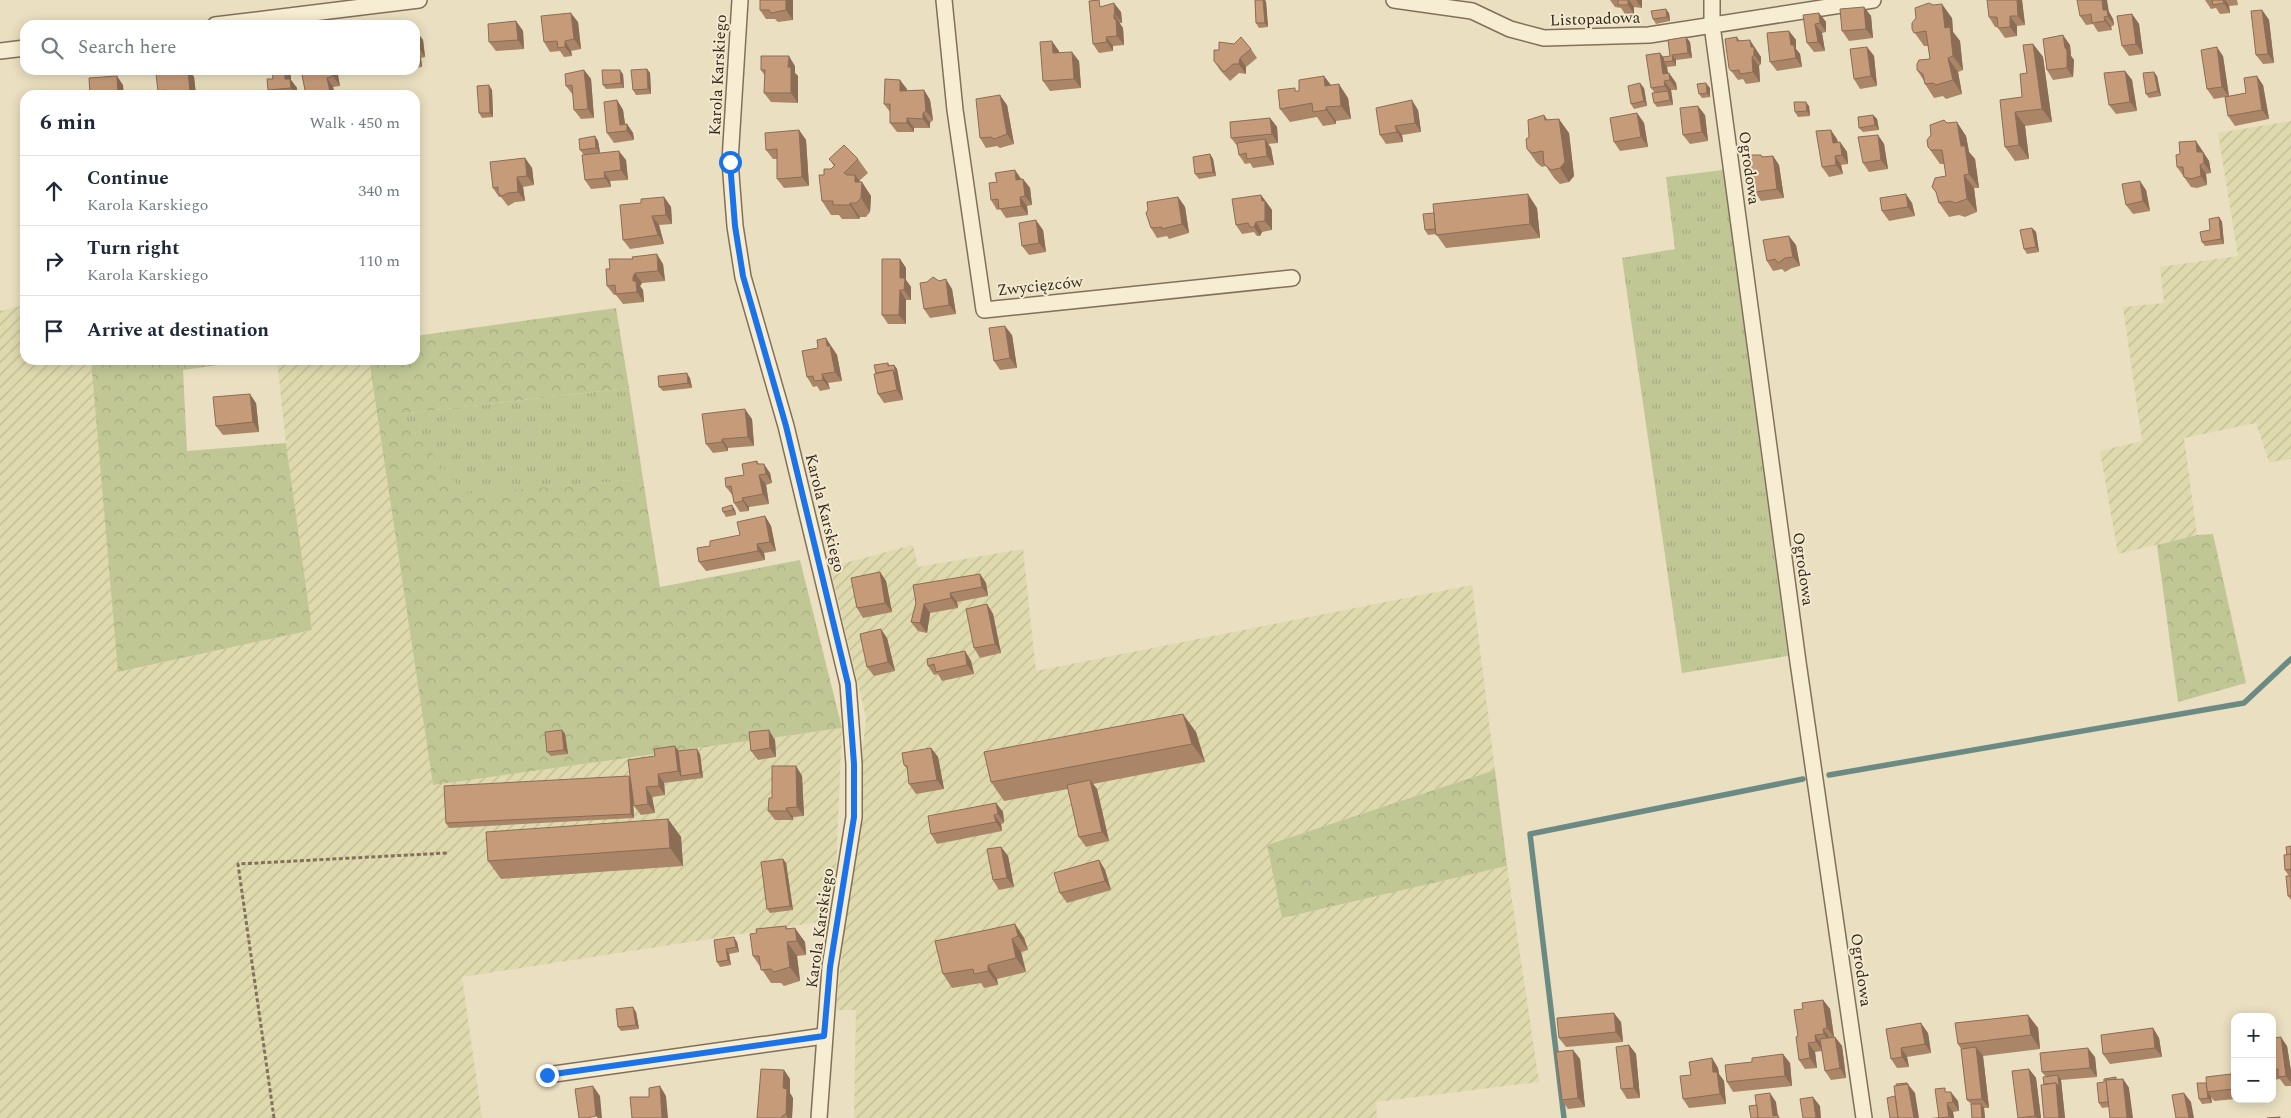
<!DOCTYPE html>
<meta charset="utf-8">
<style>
:root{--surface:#fff;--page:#f6f6f7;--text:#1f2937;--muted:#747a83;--line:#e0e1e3}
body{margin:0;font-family:Spectral,serif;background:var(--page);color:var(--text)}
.controls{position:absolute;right:15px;bottom:15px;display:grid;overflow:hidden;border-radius:10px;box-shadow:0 2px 12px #0003}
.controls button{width:45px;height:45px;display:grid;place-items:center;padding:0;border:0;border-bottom:1px solid var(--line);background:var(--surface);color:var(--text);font:25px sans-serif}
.stop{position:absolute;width:15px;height:15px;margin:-11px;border:4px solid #1a73e8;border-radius:50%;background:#fff}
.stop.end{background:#1a73e8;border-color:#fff;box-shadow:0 1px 5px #0008}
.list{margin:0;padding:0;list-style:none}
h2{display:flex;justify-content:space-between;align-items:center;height:65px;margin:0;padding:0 20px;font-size:21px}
h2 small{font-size:16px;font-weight:400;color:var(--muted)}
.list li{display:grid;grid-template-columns:32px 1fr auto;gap:15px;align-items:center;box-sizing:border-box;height:70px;padding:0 20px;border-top:1px solid var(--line)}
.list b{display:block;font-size:19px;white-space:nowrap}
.list p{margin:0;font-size:16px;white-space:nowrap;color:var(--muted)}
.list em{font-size:16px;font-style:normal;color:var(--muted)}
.icon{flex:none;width:28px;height:28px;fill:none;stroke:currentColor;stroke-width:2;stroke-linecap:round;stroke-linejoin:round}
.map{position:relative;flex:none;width:2291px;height:1118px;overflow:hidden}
.search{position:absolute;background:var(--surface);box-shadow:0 2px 12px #0003;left:20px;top:20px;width:400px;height:55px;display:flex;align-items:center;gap:12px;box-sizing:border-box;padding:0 18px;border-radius:15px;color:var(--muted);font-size:19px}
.panel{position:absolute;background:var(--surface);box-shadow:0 2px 12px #0003;left:20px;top:90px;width:400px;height:275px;border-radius:15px}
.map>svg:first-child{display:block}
.farmland{fill:url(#farmland-furrows)}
.grass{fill:url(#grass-tufts)}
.forest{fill:url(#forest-crowns)}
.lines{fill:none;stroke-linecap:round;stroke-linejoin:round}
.stream{stroke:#6b8a83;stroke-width:5.5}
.minor-casing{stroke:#82705a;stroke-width:18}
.path{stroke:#82705a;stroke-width:3;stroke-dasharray:4 2.5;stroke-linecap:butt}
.minor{stroke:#f6edd3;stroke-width:15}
.wall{fill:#aa8568}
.shaded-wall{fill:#8b6c55}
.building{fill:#c69b79;stroke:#8b6c55}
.route{stroke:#1a73e8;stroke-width:6}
.labels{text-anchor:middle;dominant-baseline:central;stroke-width:4;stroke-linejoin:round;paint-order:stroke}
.street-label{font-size:16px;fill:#33281d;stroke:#f2e9cf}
</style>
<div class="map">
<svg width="2291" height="1118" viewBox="0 0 2291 1118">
<defs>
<pattern id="farmland-furrows" width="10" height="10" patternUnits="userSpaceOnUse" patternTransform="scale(1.25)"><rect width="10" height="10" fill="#dfd9ae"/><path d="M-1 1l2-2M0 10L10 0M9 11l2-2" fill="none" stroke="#c0ba95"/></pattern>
<pattern id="grass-tufts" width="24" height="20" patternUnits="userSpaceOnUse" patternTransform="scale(1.25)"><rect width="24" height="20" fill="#c0c795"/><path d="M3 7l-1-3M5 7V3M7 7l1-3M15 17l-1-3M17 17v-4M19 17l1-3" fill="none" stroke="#a5ab80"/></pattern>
<pattern id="forest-crowns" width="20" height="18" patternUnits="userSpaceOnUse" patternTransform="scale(1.25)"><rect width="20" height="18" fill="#c0c795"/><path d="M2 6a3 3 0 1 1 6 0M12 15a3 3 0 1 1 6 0" fill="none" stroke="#a5ab80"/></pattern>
</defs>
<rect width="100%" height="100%" fill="#eadfc0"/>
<g class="farmland">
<polygon points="2291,121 2291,459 2269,462 2256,423 2184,438 2197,535 2118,554 2100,451 2142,441 2123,307 2164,303 2160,267 2238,256 2218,133"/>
<polygon points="25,305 25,360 91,360 119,672 312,630 286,443 277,360 369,360 433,785 842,728 836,869 825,921 462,977 482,1118 0,1118 0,311"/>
<polygon points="913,545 918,567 1023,549 1036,671 1472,585 1495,770 1267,845 1282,918 1507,866 1539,1082 1376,1102 1377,1118 854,1118 856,1010 836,1010 866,717 830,567"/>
</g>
<g class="grass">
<polygon points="1723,170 1788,656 1682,673 1622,258 1675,249 1666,177"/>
<polygon points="629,388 643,479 465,495 399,414"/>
</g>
<g class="forest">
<polygon points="616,308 629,388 400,414 465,494 643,479 660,587 800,560 842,728 433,785 369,360 415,360 415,336"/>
<polygon points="91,360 253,360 183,370 187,451 286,443 312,630 118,672"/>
<polygon points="2213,534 2246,683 2178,702 2157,545 2197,535"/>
<polygon points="1495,770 1507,866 1282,918 1267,845"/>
</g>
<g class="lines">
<g class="stream">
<polyline points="1829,775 2244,703 2291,659"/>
<polyline points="1564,1118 1530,834 1803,779"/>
</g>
<defs>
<g id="minor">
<polyline points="740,0 730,161 735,226 743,277 786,426 848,684 854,764 854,817 830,967 819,1118"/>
<polyline points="944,0 955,110 984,310 1292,278"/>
<polyline points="1394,0 1472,11 1510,29 1544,38 1649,35 1873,0"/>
<polyline points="1712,0 1712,25 1798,662 1864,1118"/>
<polyline points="215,25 419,0"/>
<polyline points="0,51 25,48"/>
<polyline points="547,1075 824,1036"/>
</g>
</defs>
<use href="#minor" class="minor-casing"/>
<polyline class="path" points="274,1118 238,864 447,853"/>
<use href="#minor" class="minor"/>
</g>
<g class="wall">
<polygon points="793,0 793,20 778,22 775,19 766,19 760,10"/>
<polygon points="1255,0 1265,0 1266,2 1268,27 1259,28 1256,23"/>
<polygon points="1610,0 1642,0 1642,8 1634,7 1634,14 1625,14 1621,8 1615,7"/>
<polygon points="2022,0 2025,25 2017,26 2017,36 2005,38 1998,28 1998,27 1995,27 1989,17"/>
<polygon points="2205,0 2237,0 2238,5 2229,6 2230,13 2220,14 2216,8 2211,9"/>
<polygon points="1103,6 1121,12 1122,23 1120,23 1120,25 1123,28 1124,45 1113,46 1113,51 1099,53 1093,44"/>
<polygon points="1864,7 1871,16 1873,38 1849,41 1842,31"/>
<polygon points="2262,10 2269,20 2274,63 2263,64 2256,55"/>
<polygon points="2109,12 2113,19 2114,25 2111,27 2112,30 2098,32 2093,24 2086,25 2080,16"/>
<polygon points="1669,13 1670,21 1656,24 1653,19"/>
<polygon points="1819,13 1826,22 1826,32 1822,33 1825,51 1814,52 1807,43"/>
<polygon points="2132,14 2139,24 2143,54 2129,56 2122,46"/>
<polygon points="1952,18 1953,32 1960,41 1963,70 1958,72 1962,94 1946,99 1943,96 1934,98 1925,84 1924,81 1917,70 1930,59 1928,46 1924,46 1912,29"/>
<polygon points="516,21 523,31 524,49 496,51 489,42"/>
<polygon points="578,22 581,49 571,51 572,56 564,57 560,51 550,52 544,42"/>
<polygon points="415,31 423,40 425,57 421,58 422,67 415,68"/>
<polygon points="1789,31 1796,40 1796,49 1800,54 1802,67 1777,71 1770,62"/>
<polygon points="1686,37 1690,42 1692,58 1676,60 1676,66 1667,67 1668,74 1669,73 1676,83 1677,90 1671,90 1673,105 1657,107 1654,103 1655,93 1651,88 1660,53 1664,58 1670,56"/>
<polygon points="1737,37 1740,41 1756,49 1756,51 1761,57 1761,64 1759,66 1760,82 1746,84 1743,79 1738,80 1729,68"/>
<polygon points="2033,44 2043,57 2052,122 2025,126 2029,159 2015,161 2005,147 2000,100 2022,97"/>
<polygon points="2070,45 2071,56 2074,60 2073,77 2053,80 2047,70"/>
<polygon points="1867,47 1874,56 1877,86 1860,89 1854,79"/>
<polygon points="1251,49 1257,58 1246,67 1246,74 1239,73 1230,81 1220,70 1214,61 1219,50"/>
<polygon points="1059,51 1059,53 1079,61 1081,88 1050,91 1043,81"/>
<polygon points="2223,56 2229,96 2246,93 2263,85 2269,119 2235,126 2228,116 2225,97 2214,99 2207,89"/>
<polygon points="795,66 795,73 798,76 798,103 771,102 764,93 765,76 761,70"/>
<polygon points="647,69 650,73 651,94 636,95 633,90"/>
<polygon points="171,70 189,70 194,77 196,95 161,95 158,91"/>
<polygon points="272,70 286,70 291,76 291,80 297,88 297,95 271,95 268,90 273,79"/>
<polygon points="301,70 337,70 340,86 333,87 335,95 306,95"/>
<polygon points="358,70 385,70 385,72 361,75"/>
<polygon points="584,70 591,79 594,118 581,119 574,110 573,95 566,86"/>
<polygon points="2125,71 2132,80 2137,111 2116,114 2109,105"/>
<polygon points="623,74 624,88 606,89 603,85"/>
<polygon points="1324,76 1331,85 1348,98 1351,119 1336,121 1336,124 1323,126 1317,117 1290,122 1280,109 1296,91 1299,91"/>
<polygon points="2157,76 2161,96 2149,98 2146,94"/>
<polygon points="1644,88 1647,106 1634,109 1631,104"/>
<polygon points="1710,88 1710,97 1702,98 1699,94"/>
<polygon points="907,89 907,91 924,90 930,100 933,120 930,123 930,128 914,128 914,132 897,132 890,123 890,112 884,104"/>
<polygon points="492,90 493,117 482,118 479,113"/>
<polygon points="617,100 623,110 625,124 627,124 633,133 634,140 614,143 607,133"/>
<polygon points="1007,105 1014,144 1000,148 997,146 986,148 980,138"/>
<polygon points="1809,106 1810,116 1798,117 1795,112"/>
<polygon points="1418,110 1421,132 1402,135 1403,142 1386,144 1380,135"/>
<polygon points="1637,113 1644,123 1648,147 1620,151 1614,142"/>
<polygon points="1544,115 1548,120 1569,133 1574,176 1569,182 1560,184 1554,178 1546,166 1542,167 1537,163 1527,149 1529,137"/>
<polygon points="1705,115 1708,141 1690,144 1683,135"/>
<polygon points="1873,115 1877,119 1879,130 1863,132 1859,128"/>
<polygon points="1270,118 1277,127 1278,143 1268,144 1271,148 1274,165 1253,168 1250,163 1245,164 1239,155 1238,147 1231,138"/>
<polygon points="1947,123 1966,136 1969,152 1975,159 1979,188 1974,188 1977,212 1965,217 1959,215 1949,217 1939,203 1937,194 1932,187 1946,176 1944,164 1940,164 1928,147"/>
<polygon points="799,130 806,140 809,186 784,188 777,179 777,159 773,159 766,150"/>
<polygon points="1878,135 1884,144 1888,169 1869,172 1863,163"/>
<polygon points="595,136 598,141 600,153 626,160 628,180 610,181 611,187 591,189 585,180 584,155 580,150"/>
<polygon points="1837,139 1838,143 1840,142 1847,152 1848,164 1841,165 1843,174 1829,177 1822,167"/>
<polygon points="2202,150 2209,161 2211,173 2206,174 2207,185 2197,188 2191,187 2177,167"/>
<polygon points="1210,154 1213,159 1216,176 1199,179 1195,174"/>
<polygon points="1761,155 1763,157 1773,156 1779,165 1784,198 1761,201 1755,192"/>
<polygon points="525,158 532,168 534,185 523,187 525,201 515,202 508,206 501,197 499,197 493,188"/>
<polygon points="829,159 858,159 868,173 859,181 871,196 870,212 866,217 860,217 859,219 842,219 839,215 831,215 822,201 824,175 834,166"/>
<polygon points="1021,179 1023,179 1030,188 1032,205 1027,206 1028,215 1006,218 1000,209 997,210 991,200"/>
<polygon points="2146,190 2150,211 2133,214 2126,205"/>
<polygon points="1261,195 1272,210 1272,230 1262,232 1260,236 1257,236 1254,232 1242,234 1236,225"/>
<polygon points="664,197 671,207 672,224 659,225 664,244 630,249 623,240 641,203"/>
<polygon points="1178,197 1185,207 1189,233 1169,239 1167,236 1157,238 1151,228 1148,210"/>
<polygon points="1912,203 1915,216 1889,221 1882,211"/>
<polygon points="1537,208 1540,238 1446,248 1436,234 1428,235 1425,230"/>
<polygon points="2219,217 2222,222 2224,244 2205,246 2202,242"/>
<polygon points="2032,228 2036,232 2039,252 2027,254 2024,249"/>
<polygon points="1043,230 1046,252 1029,255 1022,246"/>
<polygon points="1796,245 1800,266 1792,268 1785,272 1782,269 1773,271 1767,261"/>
<polygon points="900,259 906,268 906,280 911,287 911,300 906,300 906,324 888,324 882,315"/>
<polygon points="663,264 665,281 642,283 640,286 643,290 644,302 623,304 616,295 614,295 607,286 606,269"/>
<polygon points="952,289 956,314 930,318 924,309"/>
<polygon points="1012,335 1017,368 1000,370 994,361"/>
<polygon points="832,348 837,355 842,381 828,383 830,389 820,391 817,386 813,387 807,377"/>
<polygon points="888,363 890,366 894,365 897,369 903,400 884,403 878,394 876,373"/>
<polygon points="690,378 692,388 663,391 659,387"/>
<polygon points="256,403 259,432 223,435 216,426"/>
<polygon points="752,419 754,446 728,448 728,451 713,453 706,444"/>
<polygon points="757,461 759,464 770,473 772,483 766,485 769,504 749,507 749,511 740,512 734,503 733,496 726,487 744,475"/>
<polygon points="735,510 736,515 726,517 723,512"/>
<polygon points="765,516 771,526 776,551 764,553 765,560 706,571 699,562 740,535"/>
<polygon points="880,572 886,581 892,612 863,618 857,608"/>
<polygon points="980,574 986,583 988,596 957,602 958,608 930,613 927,633 918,631 911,622 916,603"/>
<polygon points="987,604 993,614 1001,653 980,658 974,648"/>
<polygon points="887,638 895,671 874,676 867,667"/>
<polygon points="965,651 971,661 974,674 942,681 938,674 934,675 928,666"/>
<polygon points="562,730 565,734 568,754 551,756 547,752"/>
<polygon points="1196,732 1205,762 1093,784 1097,789 1109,841 1086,847 1079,837 1068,789 1004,801 991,782"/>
<polygon points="775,740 776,757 758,760 751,751"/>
<polygon points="931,748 938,757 944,789 916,794 909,784 908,770 904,765"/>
<polygon points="678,751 700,754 703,778 664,783 665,795 652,797 655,813 641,815 634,806 632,790 634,818 449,828 446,823 629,776 631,779 655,756"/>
<polygon points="796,766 802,776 804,816 793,817 793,820 775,820 768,811 772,798"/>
<polygon points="996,803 1003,812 1004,823 1001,824 1002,831 937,844 931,834"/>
<polygon points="668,819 681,837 683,866 501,879 488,861"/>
<polygon points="2291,846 2291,900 2288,896 2289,876 2285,870 2287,855"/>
<polygon points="1001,847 1008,856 1014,887 999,890 993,880"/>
<polygon points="783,859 786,863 793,910 770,913 767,909"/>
<polygon points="1099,860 1105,870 1111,890 1067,903 1060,893"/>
<polygon points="1015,924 1024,938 1028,950 1021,952 1026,972 997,979 998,985 984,988 981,983 952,988 943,974"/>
<polygon points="786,926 788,929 805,942 806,955 797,956 800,981 784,986 781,983 771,983 753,956 757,933"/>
<polygon points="714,940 737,942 739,952 729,954 731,965 720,967 717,962"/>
<polygon points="1823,1000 1830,1009 1834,1037 1835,1037 1842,1046 1846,1078 1831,1080 1825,1071 1822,1051 1815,1052 1817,1068 1805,1069 1799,1060 1798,1036 1803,1009"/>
<polygon points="636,1012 639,1029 621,1031 618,1027"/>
<polygon points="2028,1015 2038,1028 2040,1049 1983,1056 1989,1108 1984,1108 1985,1118 1972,1118 1971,1104 1967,1100 1961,1049 1958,1044"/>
<polygon points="1621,1022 1623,1042 1566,1047 1559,1038"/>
<polygon points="2153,1028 2159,1038 2162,1057 2110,1064 2103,1054"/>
<polygon points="1886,1029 1928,1033 1931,1053 1907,1057 1909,1067 1897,1068 1891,1059"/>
<polygon points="2272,1038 2287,1046 2291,1071 2291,1086 2285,1086 2280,1079 2272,1080"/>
<polygon points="1629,1045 1636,1054 1640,1098 1627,1099 1621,1089"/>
<polygon points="1573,1050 1580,1059 1585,1107 1568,1109 1562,1100"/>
<polygon points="2095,1057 2097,1077 2061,1080 2065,1118 2044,1118 2044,1084 2046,1077 2042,1072"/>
<polygon points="1712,1058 1718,1068 1719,1074 1724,1081 1726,1104 1689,1108 1683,1099 1691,1075"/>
<polygon points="1790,1063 1792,1086 1733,1092 1727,1082"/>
<polygon points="2029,1069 2036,1078 2041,1118 2018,1118"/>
<polygon points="784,1070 790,1079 790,1093 793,1098 792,1118 757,1118"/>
<polygon points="2231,1074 2235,1080 2235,1099 2214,1101 2211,1097 2212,1103 2202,1104 2199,1099 2206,1083"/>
<polygon points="2117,1079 2123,1079 2129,1088 2109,1107 2102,1108 2099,1103"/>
<polygon points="1947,1092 1958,1101 1959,1111 1953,1112 1954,1118 1931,1118 1938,1117"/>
</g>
<g class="shaded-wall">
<polygon points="786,0 793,0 793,20 786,10"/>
<polygon points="1263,0 1265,0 1266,2 1268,27 1265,23"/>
<polygon points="1628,0 1629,0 1634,7 1634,14 1628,5"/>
<polygon points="1636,0 1642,0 1642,8"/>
<polygon points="2017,0 2022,0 2025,25 2018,16"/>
<polygon points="2102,0 2107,0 2109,12 2113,19 2114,25 2103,10"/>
<polygon points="2223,0 2225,0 2229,6 2230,13 2224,3"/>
<polygon points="1114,3 1121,12 1122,23 1115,14"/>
<polygon points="1942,4 1952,18 1953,32 1960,41 1963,70 1953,56 1945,28"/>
<polygon points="1864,7 1871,16 1873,38 1866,29"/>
<polygon points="1666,9 1669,13 1670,21 1667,17"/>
<polygon points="2262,10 2269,20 2274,63 2268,54"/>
<polygon points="571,13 578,22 581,49 574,39"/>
<polygon points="1819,13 1826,22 1826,32 1820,23"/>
<polygon points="1114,14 1123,28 1124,45 1117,36"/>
<polygon points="2132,14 2139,24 2143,54 2136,44"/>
<polygon points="2010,16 2017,26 2017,36 2010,27"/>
<polygon points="2104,17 2111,27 2112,30 2105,21"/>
<polygon points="516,21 523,31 524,49 518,40"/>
<polygon points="1815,24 1822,33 1825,51 1818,42"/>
<polygon points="417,31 423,40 425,57 419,48"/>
<polygon points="1789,31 1796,40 1796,49 1800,54 1802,67 1796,58 1791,45"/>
<polygon points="2063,35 2070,45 2071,56 2074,60 2073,77 2067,68"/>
<polygon points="1106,37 1113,46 1113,51 1107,42"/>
<polygon points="1686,37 1690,42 1692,58 1688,53"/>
<polygon points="1750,40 1761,57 1761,64 1754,55 1751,47"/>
<polygon points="565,41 571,51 572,56 565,47"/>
<polygon points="1052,41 1059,51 1059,63 1053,53"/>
<polygon points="2033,44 2043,57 2052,122 2042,109"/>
<polygon points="1867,47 1874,56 1877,86 1871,76"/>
<polygon points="2217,47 2223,56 2229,97 2222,87"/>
<polygon points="415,49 421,58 422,67 416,58"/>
<polygon points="1072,52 1079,61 1081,88 1074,79"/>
<polygon points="1660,53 1667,62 1664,62 1667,67 1669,80 1663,74"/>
<polygon points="1672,55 1676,60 1676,66 1673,61"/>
<polygon points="789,56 795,66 795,73 798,76 798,103 791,93 788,67"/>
<polygon points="1752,57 1759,66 1760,82 1753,72"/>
<polygon points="1240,58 1246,67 1246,74 1239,64"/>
<polygon points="1948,58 1958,72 1962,94 1953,80"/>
<polygon points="647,69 650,73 651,94 648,89"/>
<polygon points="188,70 189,70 194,77 196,95 193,95 190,92"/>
<polygon points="285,70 286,70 291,76 291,80 297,88 297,95 296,95 285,79"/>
<polygon points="332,70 337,70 340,86 333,76"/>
<polygon points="584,70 591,79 594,118 588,109"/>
<polygon points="620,70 623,74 624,88 621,83"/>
<polygon points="2125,71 2132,80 2137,111 2130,102"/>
<polygon points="2154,72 2157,76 2161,96 2158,91"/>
<polygon points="1669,73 1676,83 1677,90 1670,80"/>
<polygon points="117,76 123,85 124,95 118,95"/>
<polygon points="1324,76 1334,90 1325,86"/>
<polygon points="2257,76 2263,85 2269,119 2262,110"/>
<polygon points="327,78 333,87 335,95 332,95 330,92"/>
<polygon points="900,80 907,89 907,100 900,91"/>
<polygon points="1664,81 1671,90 1672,96 1665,86"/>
<polygon points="1640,83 1644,88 1647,106 1644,101"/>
<polygon points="1706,83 1710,88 1710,97 1707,93"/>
<polygon points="1339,84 1348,98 1351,119 1341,106"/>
<polygon points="489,85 492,90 493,117 490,113"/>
<polygon points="924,90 930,100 933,120 926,111"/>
<polygon points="1668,91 1672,96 1673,105 1670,100"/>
<polygon points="1000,95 1007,105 1014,144 1007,134"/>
<polygon points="617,100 623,110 626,131 620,125"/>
<polygon points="1412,100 1418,110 1421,132 1415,123"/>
<polygon points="1806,102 1809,106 1810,116 1807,111"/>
<polygon points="1698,106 1705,115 1708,141 1702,132"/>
<polygon points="1326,107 1336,121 1336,124 1326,110"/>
<polygon points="2015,112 2025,126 2029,159 2019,145"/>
<polygon points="923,113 930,123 930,128 923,119"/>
<polygon points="1637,113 1644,123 1648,147 1641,137"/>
<polygon points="1873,115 1877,119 1879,130 1875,125"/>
<polygon points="907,118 914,128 914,132 907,123"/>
<polygon points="1270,118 1277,127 1278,143 1272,134"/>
<polygon points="1559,119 1569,133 1574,176 1569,182 1560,168"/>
<polygon points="1957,122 1966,136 1969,152 1975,159 1979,188 1969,174 1961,146"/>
<polygon points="627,124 633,133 634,140 627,131"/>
<polygon points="1395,126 1402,135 1403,142 1397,132"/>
<polygon points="799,130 806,140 809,186 802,177"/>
<polygon points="1831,130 1837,139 1839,153 1833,143"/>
<polygon points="1878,135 1884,144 1888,169 1881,160"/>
<polygon points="595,136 598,141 600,153 596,148"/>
<polygon points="1265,139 1271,148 1274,165 1267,156"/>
<polygon points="2196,141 2202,150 2204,161 2197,152"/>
<polygon points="1840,142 1847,152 1848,164 1842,155"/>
<polygon points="619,151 626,160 628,180 621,170"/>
<polygon points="2203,152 2209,161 2211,173 2204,163"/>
<polygon points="1210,154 1213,159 1216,176 1213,172"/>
<polygon points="1773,156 1779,165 1784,198 1777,189"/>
<polygon points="1835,156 1841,165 1843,174 1836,165"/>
<polygon points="525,158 532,168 534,185 527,176"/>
<polygon points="2200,165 2206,174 2207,185 2201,176"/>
<polygon points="1015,170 1022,180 1016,180"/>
<polygon points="604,172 610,181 611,187 605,178"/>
<polygon points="855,175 862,184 862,182 871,196 870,212 861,198 855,182"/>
<polygon points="1964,175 1974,188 1977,212 1967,199"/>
<polygon points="517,177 523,187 525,201 518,192"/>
<polygon points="1023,179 1030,188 1032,205 1025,196"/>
<polygon points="2140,181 2146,190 2150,211 2143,201"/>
<polygon points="1528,194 1537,208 1540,238 1530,224"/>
<polygon points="1906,194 1912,203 1915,216 1908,207"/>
<polygon points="1261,195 1272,210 1272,230 1265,221"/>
<polygon points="664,197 671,207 672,224 666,215"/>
<polygon points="1020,197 1027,206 1028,215 1021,206"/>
<polygon points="1178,197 1185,207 1189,233 1182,224"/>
<polygon points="850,203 860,217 859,219 850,205"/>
<polygon points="652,216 659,225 664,244 658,235"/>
<polygon points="2219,217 2222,222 2224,244 2221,239"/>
<polygon points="1036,220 1043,230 1046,252 1039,243"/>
<polygon points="1256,222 1262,232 1260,236 1254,227"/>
<polygon points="2032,228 2036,232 2039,252 2036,247"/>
<polygon points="1789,236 1796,245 1800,266 1793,257"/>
<polygon points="657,254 663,264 665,281 658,271"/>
<polygon points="900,259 906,268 906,280 911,287 911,300 904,290 900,278"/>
<polygon points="635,273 642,283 640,286 643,290 644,302 637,292 633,281 633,277"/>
<polygon points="946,279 952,289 956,314 949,305"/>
<polygon points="900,290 906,300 906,324 899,315"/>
<polygon points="1005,326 1012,335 1017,368 1010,358"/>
<polygon points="826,338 837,355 842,381 835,372 827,346"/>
<polygon points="894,365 897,369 903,400 897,390 893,370"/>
<polygon points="687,373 690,378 692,388 688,383"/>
<polygon points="822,374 828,383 830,389 823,380"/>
<polygon points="250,394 256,403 259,432 253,422"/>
<polygon points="745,409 752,419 754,446 748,437"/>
<polygon points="722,439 728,448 728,451 722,442"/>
<polygon points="764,464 770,473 772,483 766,474"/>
<polygon points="759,475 766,485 769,504 763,494"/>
<polygon points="742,498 749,507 749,511 743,501"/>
<polygon points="732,505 735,510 736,515 733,510"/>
<polygon points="765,516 771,526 776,551 770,542"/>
<polygon points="757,544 764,553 765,560 758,551"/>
<polygon points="880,572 886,581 892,612 885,603"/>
<polygon points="980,574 986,583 988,596 982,587"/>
<polygon points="950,593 957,602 958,608 951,598"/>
<polygon points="924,604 930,613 927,633 920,623"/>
<polygon points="987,604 993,614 1001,653 995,644"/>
<polygon points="881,629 887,638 895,671 888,662"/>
<polygon points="965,651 971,661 974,674 967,665"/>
<polygon points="1183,714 1196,732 1205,762 1192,744"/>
<polygon points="562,730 565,734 568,754 564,750"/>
<polygon points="769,730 775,740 776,757 770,748"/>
<polygon points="675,746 682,756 681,776 678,771"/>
<polygon points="931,748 938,757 944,789 937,780"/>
<polygon points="697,749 700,754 703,778 700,773"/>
<polygon points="796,766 802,776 804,816 797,807"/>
<polygon points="658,774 664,783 665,795 659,786"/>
<polygon points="629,776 632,781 634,818 631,814"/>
<polygon points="1090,780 1097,789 1109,841 1102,832"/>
<polygon points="646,787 652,797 655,813 648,804"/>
<polygon points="996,803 1003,812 1004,823 998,814"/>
<polygon points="786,808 793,817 793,820 787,811"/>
<polygon points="994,815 1001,824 1002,831 996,822"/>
<polygon points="668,819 681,837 683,866 670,848"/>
<polygon points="1001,847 1008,856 1014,887 1007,878"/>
<polygon points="783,859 786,863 793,910 790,906"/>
<polygon points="1099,860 1105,870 1111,890 1105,881"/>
<polygon points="1015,924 1024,938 1028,950 1018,936"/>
<polygon points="795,928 805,942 806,955 797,941"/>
<polygon points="734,937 737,942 739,952 736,947"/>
<polygon points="1012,939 1021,952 1026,972 1016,958"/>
<polygon points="787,942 797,956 800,981 790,967"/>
<polygon points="726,949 729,954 731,965 728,960"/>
<polygon points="988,965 997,979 998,985 988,971"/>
<polygon points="1823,1000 1830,1009 1834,1037 1827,1028"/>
<polygon points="633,1007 636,1012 639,1029 636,1025"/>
<polygon points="1614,1013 1621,1022 1623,1042 1616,1032"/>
<polygon points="2028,1015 2038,1028 2040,1049 2031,1035"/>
<polygon points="1921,1023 1928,1033 1931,1053 1925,1044"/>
<polygon points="2153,1028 2159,1038 2162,1057 2155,1048"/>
<polygon points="1823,1029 1830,1038 1830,1043 1824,1034"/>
<polygon points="1815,1035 1822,1045 1823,1051 1816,1042"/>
<polygon points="1835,1037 1842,1046 1846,1078 1840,1068"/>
<polygon points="2281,1037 2287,1046 2291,1071 2291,1083 2286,1076"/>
<polygon points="1808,1043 1815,1052 1817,1068 1810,1058"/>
<polygon points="1629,1045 1636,1054 1640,1098 1634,1088"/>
<polygon points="1976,1047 1983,1056 1989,1108 1982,1099"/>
<polygon points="1901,1048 1907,1057 1909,1067 1902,1057"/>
<polygon points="2088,1048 2095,1057 2097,1077 2090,1068"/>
<polygon points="1573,1050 1580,1059 1585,1107 1578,1098"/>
<polygon points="1783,1054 1790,1063 1792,1086 1785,1076"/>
<polygon points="1712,1058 1718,1068 1719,1074 1724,1081 1726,1104 1720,1094 1713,1072"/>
<polygon points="2029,1069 2036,1078 2041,1118 2037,1118 2035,1116"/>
<polygon points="784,1070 790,1079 790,1093 793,1098 792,1118 788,1118 786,1114 783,1088"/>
<polygon points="2231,1074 2235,1080 2235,1092 2233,1089"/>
<polygon points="2058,1075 2061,1080 2065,1118 2059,1118 2056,1083"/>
<polygon points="2123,1079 2129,1088 2133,1118 2127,1118"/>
<polygon points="1907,1083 1915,1093 1919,1118 1914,1118"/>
<polygon points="593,1086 600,1096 602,1118 598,1118 596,1116"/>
<polygon points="660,1086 666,1096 668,1118 662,1118"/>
<polygon points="1951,1092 1958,1101 1959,1111 1953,1102"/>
<polygon points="2208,1092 2211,1097 2212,1103 2208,1098"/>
<polygon points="1770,1093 1776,1102 1778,1116 1780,1118 1774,1118 1773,1116"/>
<polygon points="2184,1093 2191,1102 2194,1118 2189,1118"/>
<polygon points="1813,1097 1820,1106 1821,1118 1816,1118"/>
<polygon points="1947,1103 1953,1112 1954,1118 1950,1118 1949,1117"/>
<polygon points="1981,1104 1984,1108 1985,1118 1982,1118"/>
</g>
<g class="building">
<polygon points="760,0 786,0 786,10 771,13 769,10 760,10"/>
<polygon points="1099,0 1100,7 1114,3 1115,14 1114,14 1114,19 1116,19 1117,36 1106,37 1107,42 1093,44 1089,1"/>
<polygon points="1255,0 1263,0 1265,23 1256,23"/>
<rect x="1618" y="0" width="10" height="5"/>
<polygon points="1987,0 2017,0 2018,16 2010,16 2010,27 1998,28 1997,17 1989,17"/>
<polygon points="2077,0 2102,0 2103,10 2107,10 2108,16 2104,17 2105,21 2092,23 2091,14 2080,16"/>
<polygon points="2212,0 2223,0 2224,3 2213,5"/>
<polygon points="1929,3 1933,5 1942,4 1945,28 1950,27 1953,56 1948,58 1953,80 1936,85 1933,83 1925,84 1923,74 1917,70 1917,64 1919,60 1930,59 1926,31 1914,33 1912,29 1912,23 1916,18 1915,8"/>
<polygon points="1864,7 1866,29 1842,31 1840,9"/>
<polygon points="1666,9 1667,17 1653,19 1651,11"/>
<polygon points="2262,10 2268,54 2256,55 2251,11"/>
<polygon points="571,13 574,39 565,41 565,47 558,48 557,41 544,42 541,16"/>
<polygon points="1819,13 1820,23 1815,24 1818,42 1807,43 1803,15"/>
<polygon points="2132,14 2136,44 2122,46 2117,16"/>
<polygon points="516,21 518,40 489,42 488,24"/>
<polygon points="415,31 417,31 419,48 415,48"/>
<polygon points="1789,31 1791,45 1794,45 1796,58 1770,62 1767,33"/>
<polygon points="2063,35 2065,48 2067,50 2067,68 2047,70 2043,39"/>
<polygon points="1241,37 1251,49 1240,58 1239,64 1233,64 1224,72 1214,61 1214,50 1219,50 1219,42 1234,44"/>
<polygon points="1686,37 1688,53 1672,55 1673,61 1664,62 1663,57 1670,56 1668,40"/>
<polygon points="1737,37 1737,41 1750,40 1751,47 1754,47 1754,55 1752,57 1753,72 1740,74 1739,70 1731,71 1729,68 1725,39"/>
<polygon points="1052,41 1053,53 1072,52 1074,79 1043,81 1040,42"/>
<polygon points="2033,44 2042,109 2015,112 2019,145 2005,147 2000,100 2022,97 2020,74 2027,73 2023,45"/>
<polygon points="1867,47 1871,76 1854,79 1850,49"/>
<polygon points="2217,47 2222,87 2207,89 2201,50"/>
<polygon points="1660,53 1663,74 1669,73 1670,80 1664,81 1665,86 1651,88 1646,55"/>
<polygon points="761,56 789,56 788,67 791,67 791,93 764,93 765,70 761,70"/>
<polygon points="647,69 648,89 633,90 631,70"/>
<polygon points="171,70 188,70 190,92 167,95 166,90 158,91 156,74"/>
<polygon points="272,70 285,70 285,79 290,79 291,88 268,90 267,79 273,79"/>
<polygon points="301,70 332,70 333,76 327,78 330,92 315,95 306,95"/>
<polygon points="584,70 588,109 574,110 572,85 566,86 565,74"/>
<polygon points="602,70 620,70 621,83 603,85"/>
<polygon points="2125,71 2130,102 2109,105 2104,73"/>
<polygon points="2154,72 2158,91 2146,94 2143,73"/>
<polygon points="117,76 118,95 90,95 89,78"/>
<polygon points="1324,76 1325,86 1339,84 1341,106 1326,107 1326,110 1313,112 1312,103 1280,109 1278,90 1295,88 1295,91 1299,91 1299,80"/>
<polygon points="2257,76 2262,110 2228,116 2225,97 2246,93 2244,78"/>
<polygon points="885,79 900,80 900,91 924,90 926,111 923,113 923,119 907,118 907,123 890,123 890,104 884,104"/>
<polygon points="1640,83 1644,101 1631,104 1628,86"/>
<polygon points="1706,83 1707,93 1699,94 1697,84"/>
<polygon points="489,85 490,113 479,113 477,86"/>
<polygon points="1668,91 1670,100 1654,103 1652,93"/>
<polygon points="1000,95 1007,134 994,139 991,137 980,138 976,99"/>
<polygon points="617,100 620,125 627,124 627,131 607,133 604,102"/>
<polygon points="1412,100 1415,123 1395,126 1397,132 1380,135 1376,108"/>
<polygon points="1794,102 1806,102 1807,111 1795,112"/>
<polygon points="1698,106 1702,132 1683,135 1680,108"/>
<polygon points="1637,113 1641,137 1614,142 1610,118"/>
<polygon points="1544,115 1545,120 1559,119 1565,162 1560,168 1551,170 1544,164 1543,151 1532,153 1527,149 1526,139 1529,137 1528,120"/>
<polygon points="1873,115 1875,125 1859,128 1858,117"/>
<polygon points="1270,118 1272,134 1231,138 1230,122"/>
<polygon points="1944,120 1947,123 1957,122 1961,146 1965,146 1969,174 1964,175 1967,199 1955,203 1950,201 1939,203 1936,192 1932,187 1935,178 1946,176 1942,150 1931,150 1928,147 1927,140 1931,135 1930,125"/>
<polygon points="799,130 802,177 777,179 777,149 766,150 765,133"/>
<polygon points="1831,130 1833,143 1840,142 1842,155 1835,156 1836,165 1822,167 1816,131"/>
<polygon points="1878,135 1881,160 1863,163 1858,137"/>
<polygon points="595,136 596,148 580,150 579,139"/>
<polygon points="1265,139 1267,156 1247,159 1246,153 1239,155 1237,143"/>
<polygon points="2196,141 2197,152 2203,152 2204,163 2200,165 2201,176 2191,179 2184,177 2183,167 2177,167 2176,155 2180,154 2179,142"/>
<polygon points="844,145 858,159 844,173 847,175 855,175 855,182 862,182 861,198 856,203 850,203 850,205 833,205 833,201 822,201 819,175 824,175 824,169 831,169 835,165 829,159"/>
<polygon points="619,151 621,170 604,172 605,178 585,180 582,155"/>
<polygon points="1210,154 1213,172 1195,174 1193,157"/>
<polygon points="1750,155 1761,155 1762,157 1773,156 1777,189 1755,192"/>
<polygon points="525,158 527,176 517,177 518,192 508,193 502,196 498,193 498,187 493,188 490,162"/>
<polygon points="1015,170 1016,180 1023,179 1025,196 1020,197 1021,206 999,209 998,199 991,200 989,183 997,182 995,173"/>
<polygon points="2140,181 2143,201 2126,205 2122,184"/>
<polygon points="1528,194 1530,224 1436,235 1433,204"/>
<polygon points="1906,194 1908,207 1882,211 1880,198"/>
<polygon points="1261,195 1262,201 1265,201 1265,221 1256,222 1254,227 1250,227 1248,223 1236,225 1232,199"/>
<polygon points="664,197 666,215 652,216 658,235 623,240 620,205 641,203 641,199"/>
<polygon points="1178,197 1182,224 1162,229 1162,227 1151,228 1146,213 1148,210 1147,202"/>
<polygon points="1434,213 1435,229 1425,230 1423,214"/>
<polygon points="2219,217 2221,239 2202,242 2200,232 2210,230 2209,219"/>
<polygon points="1036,220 1039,243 1022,246 1019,223"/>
<polygon points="2032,228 2036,247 2024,249 2020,230"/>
<polygon points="1789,236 1793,257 1785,258 1778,263 1775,259 1767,261 1763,240"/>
<polygon points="657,254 658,271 635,273 633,277 633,281 636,281 637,292 616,294 615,285 607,286 606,269 610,269 609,259 633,259 632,257"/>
<polygon points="882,259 900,259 900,278 905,278 904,290 900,290 899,315 882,315"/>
<polygon points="933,277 939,281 946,279 949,305 924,309 920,283 927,282"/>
<polygon points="1005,326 1010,358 994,361 989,328"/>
<polygon points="826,338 827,346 830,346 835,372 822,374 823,380 814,381 813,376 807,377 802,351 818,348 817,340"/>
<polygon points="888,363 888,366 894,365 896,375 893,370 876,373 874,365"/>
<polygon points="893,370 897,390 878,394 874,374"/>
<polygon points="687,373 688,383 659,387 658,376"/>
<polygon points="250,394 253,422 216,426 213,397"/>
<polygon points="745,409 748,437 722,439 722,442 706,444 702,414"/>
<polygon points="757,461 757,464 764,464 766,474 759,475 763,494 742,498 743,501 734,503 731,486 726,487 725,478 744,475 742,464"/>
<polygon points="732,505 733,510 723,512 722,508"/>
<polygon points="765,516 770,542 757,544 758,551 699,562 697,548 710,546 710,541 740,535 737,522"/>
<polygon points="880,572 885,603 857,608 851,578"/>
<polygon points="980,574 982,587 950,593 951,598 924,604 920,623 911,622 916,603 913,585"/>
<polygon points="987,604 995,644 974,648 966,609"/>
<polygon points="881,629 888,662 867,667 860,634"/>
<polygon points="965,651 967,665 936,672 934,664 928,666 927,659"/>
<polygon points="1183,714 1192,744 991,782 984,752"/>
<polygon points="562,730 564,750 547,752 545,732"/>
<polygon points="769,730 770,748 751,751 749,732"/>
<polygon points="675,746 678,771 658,774 659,786 646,787 648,804 634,806 628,760 655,756 654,749"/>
<polygon points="931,748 937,780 909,784 907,766 904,765 902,753"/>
<polygon points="697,749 700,773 681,776 678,751"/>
<polygon points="772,766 796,766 797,807 786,808 787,811 768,811 769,798 772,798"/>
<polygon points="629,776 631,814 446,823 444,786"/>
<polygon points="1090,780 1102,832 1079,837 1067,785"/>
<polygon points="996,803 998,814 994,815 996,822 931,834 928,816"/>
<polygon points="668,819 670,848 488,861 486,832"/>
<polygon points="2291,846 2291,854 2287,855 2286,847"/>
<polygon points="1001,847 1007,878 993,880 987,849"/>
<polygon points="2291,854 2291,871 2291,869 2285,870 2284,855"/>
<polygon points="783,859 790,906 767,909 761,862"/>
<polygon points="1099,860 1105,881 1060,893 1054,873"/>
<polygon points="2286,876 2291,876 2291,896 2288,896"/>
<polygon points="1015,924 1018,936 1012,939 1016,958 988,965 988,971 974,974 973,969 943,974 935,941"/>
<polygon points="786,926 786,929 795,928 797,941 787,942 790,967 774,972 771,969 761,970 759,956 753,956 750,934 757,933 756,929"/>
<polygon points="734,937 736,947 726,949 728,960 717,962 714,940"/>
<polygon points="1823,1000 1827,1028 1823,1029 1824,1034 1815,1035 1816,1042 1808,1043 1810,1058 1799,1060 1796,1037 1798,1036 1794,1010 1803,1009 1802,1003"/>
<polygon points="633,1007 636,1025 618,1027 616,1009"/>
<polygon points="1614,1013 1616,1032 1559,1038 1557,1018"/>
<polygon points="2028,1015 2031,1035 1958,1044 1955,1023"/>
<polygon points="1921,1023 1925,1044 1901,1048 1902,1057 1891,1059 1886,1029"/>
<polygon points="2153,1028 2155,1048 2103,1054 2101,1035"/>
<polygon points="1835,1037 1840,1068 1825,1071 1820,1039"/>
<polygon points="2281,1037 2286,1076 2278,1077 2278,1069 2272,1070 2272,1038"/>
<polygon points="1629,1045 1634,1088 1621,1089 1616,1047"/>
<polygon points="1976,1047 1982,1099 1967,1100 1961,1049"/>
<polygon points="2088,1048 2090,1068 2042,1072 2040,1053"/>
<polygon points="1573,1050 1578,1098 1562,1100 1556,1052"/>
<polygon points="1783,1054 1785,1076 1727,1082 1725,1065 1752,1062 1752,1058"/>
<polygon points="1712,1058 1713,1072 1717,1072 1720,1094 1683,1099 1680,1076 1691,1075 1689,1062"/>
<polygon points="761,1069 784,1070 783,1088 787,1089 786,1114 782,1116 782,1118 757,1118"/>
<polygon points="2029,1069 2035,1116 2018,1118 2012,1071"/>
<polygon points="2231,1074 2233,1089 2207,1092 2206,1077"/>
<polygon points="2058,1075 2059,1087 2056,1083 2044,1084 2043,1077"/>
<polygon points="2116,1077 2116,1079 2106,1080 2108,1102 2099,1103 2097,1083 2104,1082 2104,1079"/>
<polygon points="2123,1079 2127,1118 2110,1118 2106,1080"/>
<polygon points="1907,1083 1907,1084 1897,1086 1896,1084"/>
<polygon points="2056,1083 2059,1118 2044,1118 2041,1085"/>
<polygon points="2197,1083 2206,1083 2208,1098 2199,1099"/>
<polygon points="1908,1084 1914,1118 1898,1118 1894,1086"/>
<polygon points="593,1086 596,1116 587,1118 579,1118 575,1089"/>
<polygon points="660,1086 662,1118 632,1118 630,1097 649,1097 649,1088"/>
<polygon points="1945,1088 1945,1092 1951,1092 1953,1102 1947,1103 1949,1117 1939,1118 1935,1089"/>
<polygon points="1770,1093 1773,1116 1778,1115 1778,1118 1758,1118 1755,1095"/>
<polygon points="2184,1093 2189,1118 2176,1118 2172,1095"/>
<polygon points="1895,1096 1898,1118 1890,1118 1887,1098"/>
<polygon points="1813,1097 1816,1118 1803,1118 1800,1099"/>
<polygon points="1971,1104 1981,1104 1982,1118 1972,1118"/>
<polygon points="1757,1105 1758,1118 1751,1118 1749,1106"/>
<polygon points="2280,1117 2280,1118 2267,1118"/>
</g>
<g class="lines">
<polyline class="route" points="547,1075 824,1036 830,967 854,817 854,764 848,684 786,426 743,276 735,226 730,162"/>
</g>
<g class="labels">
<g class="street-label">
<text transform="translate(1595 19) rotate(-2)">Listopadowa</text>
<text transform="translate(718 75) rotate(-87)">Karola Karskiego</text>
<text transform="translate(1749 168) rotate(82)">Ogrodowa</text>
<text transform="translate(1040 286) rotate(-6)">Zwycięzców</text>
<text transform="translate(825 513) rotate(76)">Karola Karskiego</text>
<text transform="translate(1803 569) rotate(82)">Ogrodowa</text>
<text transform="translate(820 928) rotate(-82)">Karola Karskiego</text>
<text transform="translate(1861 970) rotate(82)">Ogrodowa</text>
</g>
</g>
</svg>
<div class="controls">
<button>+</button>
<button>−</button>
</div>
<div class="stop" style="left:730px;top:162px"></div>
<div class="stop end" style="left:547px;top:1075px"></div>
<div class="search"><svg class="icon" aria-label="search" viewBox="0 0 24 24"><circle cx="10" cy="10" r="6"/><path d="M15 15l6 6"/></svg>Search here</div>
<section class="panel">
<h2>6 min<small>Walk · 450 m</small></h2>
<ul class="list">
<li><svg class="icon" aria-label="ahead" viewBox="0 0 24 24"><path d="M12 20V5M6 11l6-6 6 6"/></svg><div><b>Continue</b><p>Karola Karskiego</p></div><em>340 m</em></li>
<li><svg class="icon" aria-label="right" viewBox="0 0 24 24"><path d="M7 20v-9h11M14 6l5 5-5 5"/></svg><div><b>Turn right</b><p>Karola Karskiego</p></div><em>110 m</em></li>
<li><svg class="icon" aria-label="arrive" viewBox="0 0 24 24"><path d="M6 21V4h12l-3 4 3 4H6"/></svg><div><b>Arrive at destination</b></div></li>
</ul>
</section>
</div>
